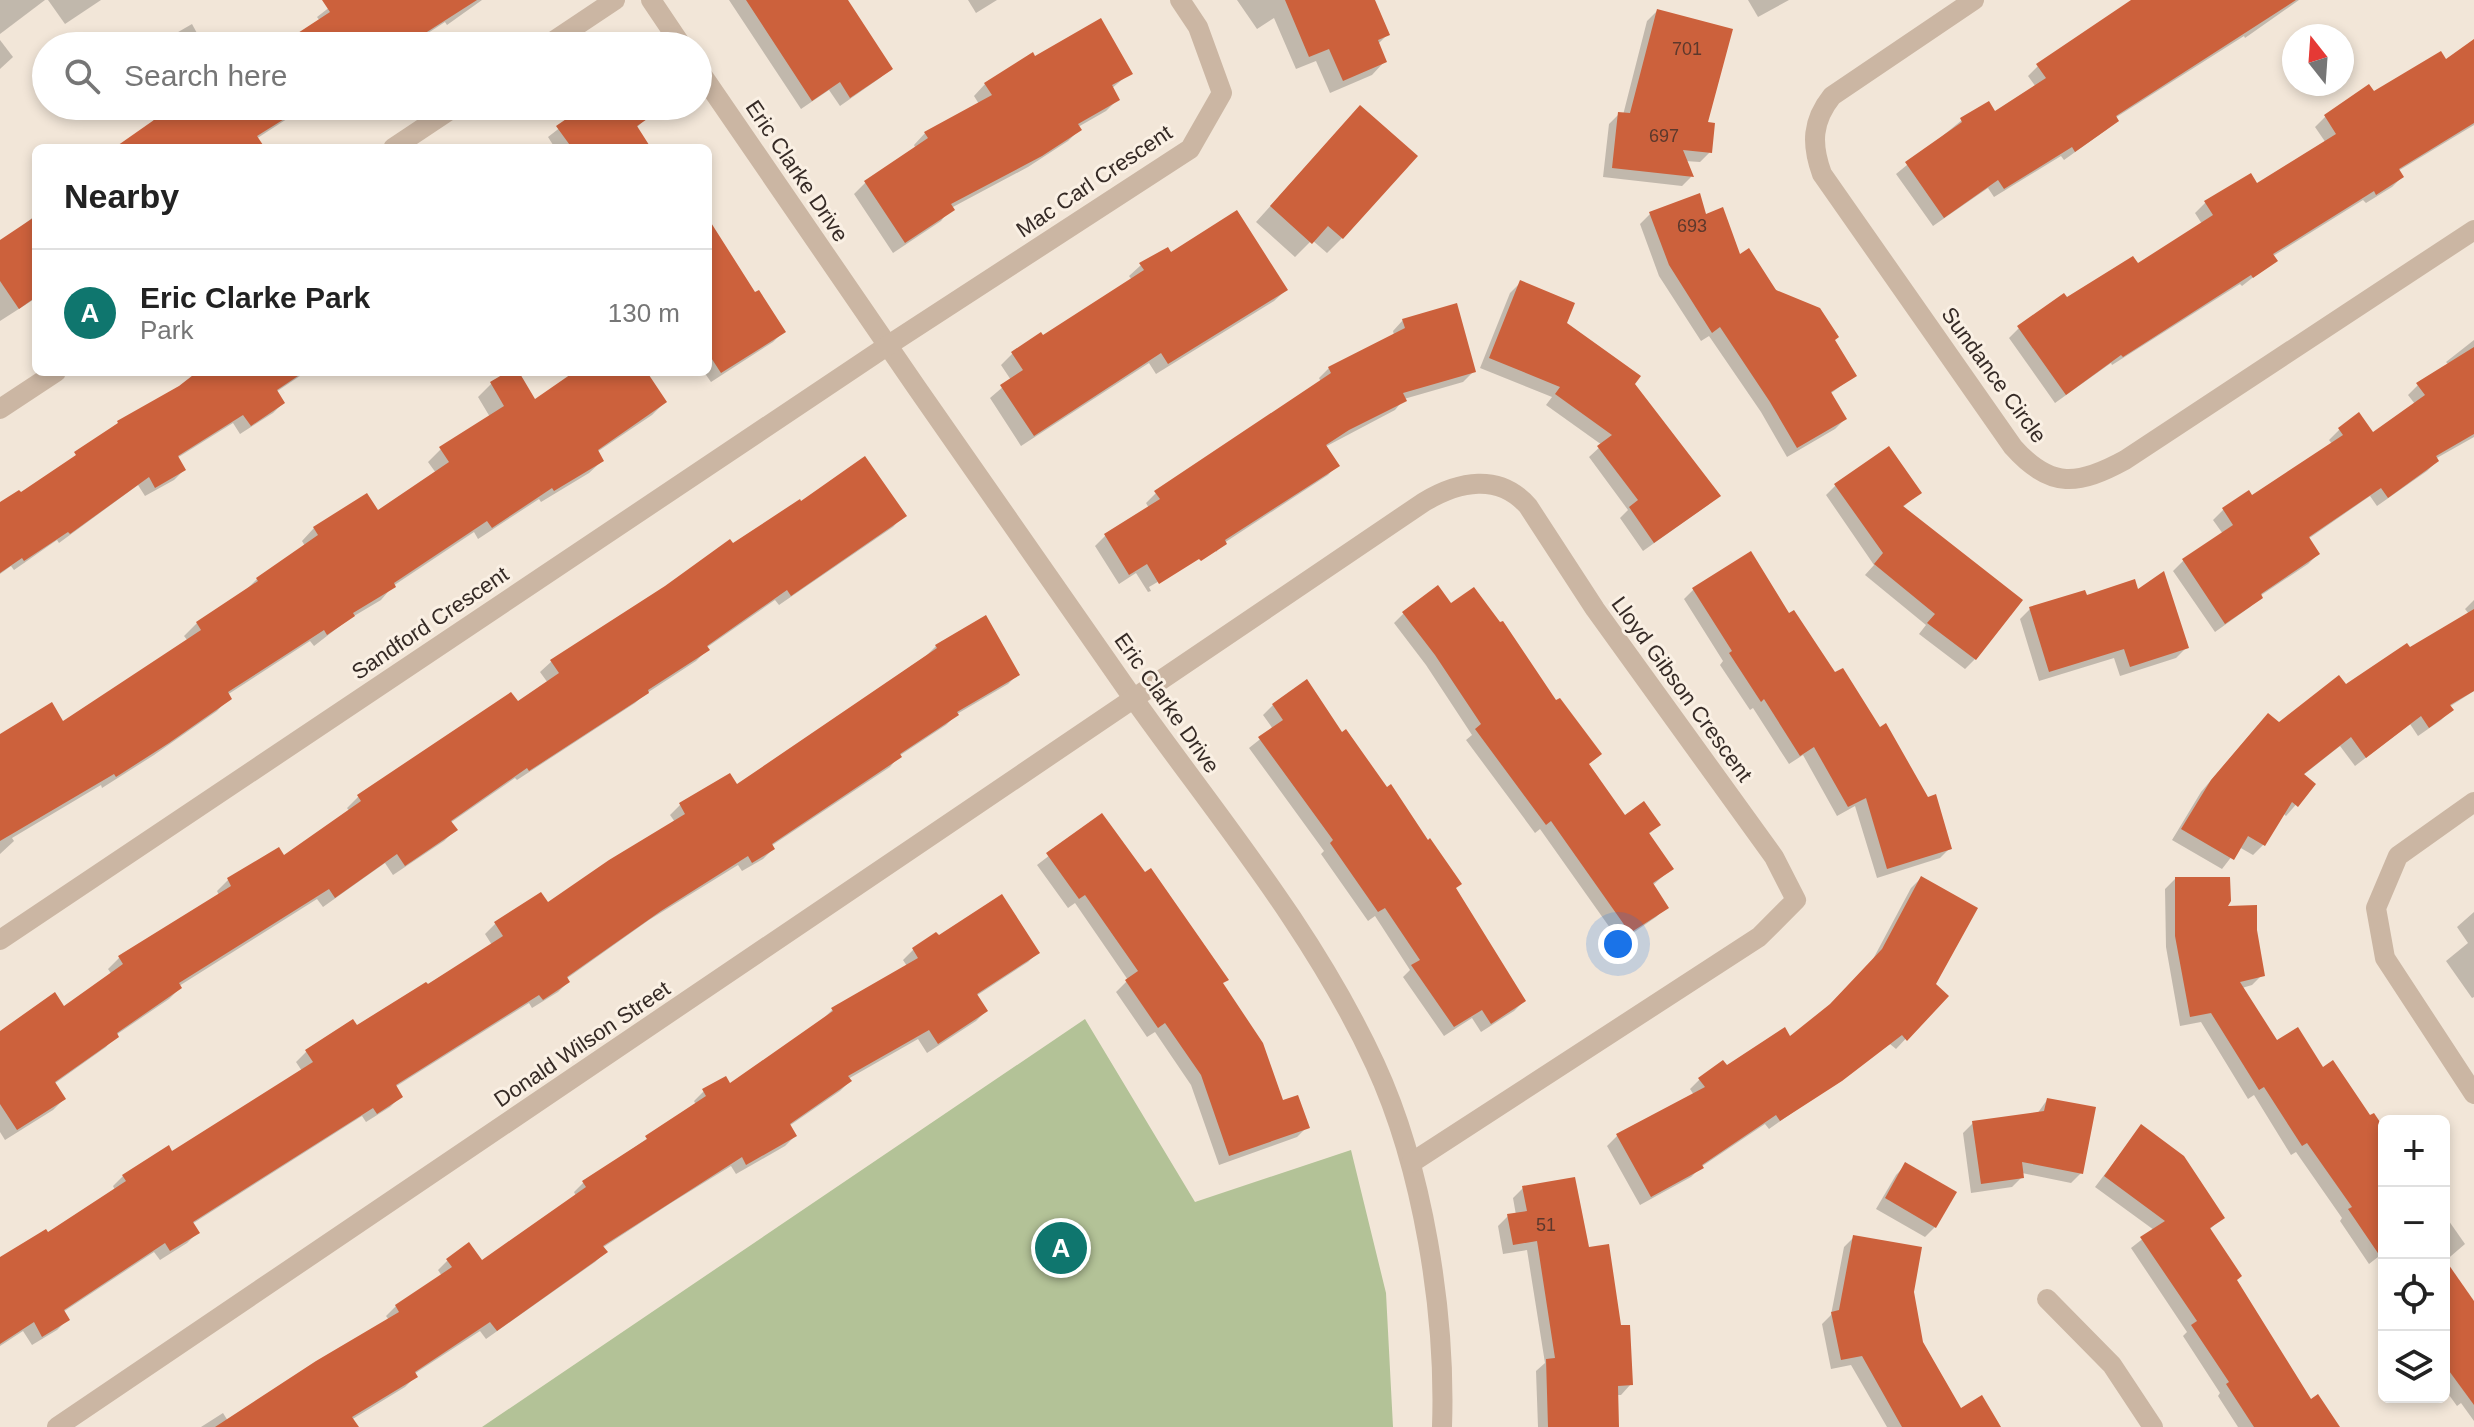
<!DOCTYPE html>
<meta charset="utf-8">
<style>
:root{--surface:#fff;--page:#f6f6f6;--text:#222;--muted:#767676;--line:#e0e0e0;--accent:#0f766e}
body{margin:0;font-family:Arial,sans-serif;background:var(--page);color:var(--text)}
.controls{position:absolute;right:24px;bottom:24px;display:grid;overflow:hidden;border-radius:12px;box-shadow:0 4px 12px #0003}
.controls button{width:72px;height:72px;display:grid;place-items:center;padding:0;border:0;border-bottom:2px solid var(--line);background:var(--surface);color:var(--text);font:40px sans-serif}
.compass{position:absolute;left:2282px;top:24px;width:72px;height:72px;border-radius:50%;background:var(--surface);box-shadow:0 4px 12px #0003;rotate:343deg}
.you{position:absolute;left:1618px;top:944px;width:28px;height:28px;margin:-20px;border:6px solid #fff;border-radius:50%;background:#1a73e8;box-shadow:0 0 0 12px #1a73e833}
.badge{display:grid;place-items:center;width:52px;height:52px;border-radius:50%;background:var(--accent);color:#fff;font-size:26px;font-weight:700}
.pin{position:absolute;translate:-50% -50%;border:4px solid #fff;box-shadow:0 2px 8px #0006}
.list{margin:0;padding:0;list-style:none}
h2{display:flex;justify-content:space-between;align-items:center;height:104px;margin:0;padding:0 32px;font-size:34px}
h2 small{font-size:26px;font-weight:400;color:var(--muted)}
.list li{display:grid;grid-template-columns:52px 1fr auto;gap:24px;align-items:center;box-sizing:border-box;height:128px;padding:0 32px;border-top:2px solid var(--line)}
.list b{display:block;font-size:30px;white-space:nowrap}
.list p{margin:0;font-size:26px;white-space:nowrap;color:var(--muted)}
.list em{font-size:26px;font-style:normal;color:var(--muted)}
.icon{flex:none;width:44px;height:44px;fill:none;stroke:currentColor;stroke-width:2;stroke-linecap:round;stroke-linejoin:round}
.map{position:relative;flex:none;width:2474px;height:1427px;overflow:hidden}
.search{position:absolute;background:var(--surface);box-shadow:0 4px 12px #0003;left:32px;top:32px;width:680px;height:88px;display:flex;align-items:center;gap:20px;box-sizing:border-box;padding:0 28px;border-radius:44px;color:var(--muted);font-size:30px}
.panel{position:absolute;background:var(--surface);box-shadow:0 4px 12px #0003;left:32px;top:144px;width:680px;height:232px;border-radius:12px}
.map>svg:first-child{display:block}
.green{fill:#b3c297}
.shadow{fill:#0003}
.building{fill:#cc613c}
.lines{fill:none;stroke-linecap:round;stroke-linejoin:round}
.street{stroke:#cbb6a3;stroke-width:20}
.labels{text-anchor:middle;dominant-baseline:central;stroke-width:6;stroke-linejoin:round;paint-order:stroke}
.number-label{font-size:18px;fill:#5c382c}
.street-label{font-size:22px;fill:#362b26;stroke:#faf0e4}
</style>
<div class="map">
<svg width="2474" height="1427" viewBox="0 0 2474 1427">
<rect width="100%" height="100%" fill="#f2e6d8"/>
<polygon class="green" points="1085,1019 1195,1202 1351,1150 1386,1293 1393,1427 482,1427"/>
<g class="shadow">
<polygon points="0,0 45,0 0,34"/>
<polygon points="48,0 101,0 65,24"/>
<polygon points="339,0 482,0 447,25 445,22 408,46 285,46 320,21 317,17"/>
<polygon points="729,0 845,0 890,69 880,78 840,106 829,90 801,109"/>
<polygon points="968,0 997,0 976,13"/>
<polygon points="1237,0 1373,0 1388,34 1378,44 1385,61 1372,75 1330,93 1316,61 1296,69 1274,18 1257,29"/>
<polygon points="1748,0 1789,0 1758,17"/>
<polygon points="2148,0 2299,0 2245,38 2244,36 2115,118 2116,120 2106,130 2064,160 2061,156 1994,197 1988,188 1933,226 1896,174 1962,120 1994,113 2036,87 2028,76 2038,66"/>
<polygon points="1657,11 1705,124 1710,152 1700,162 1685,161 1691,177 1682,186 1603,177 1609,124 1619,114 1623,115 1647,21"/>
<polygon points="192,24 204,46 154,46"/>
<polygon points="0,40 13,57 0,69"/>
<polygon points="2474,42 2474,125 2398,171 2402,177 2392,187 2366,203 2363,200 2273,256 2275,260 2242,286 2240,284 2112,365 2111,363 2055,403 2009,338 2019,328 2067,300 2137,266 2202,224 2195,213 2205,203 2256,185 2326,143 2315,127 2325,117 2369,87 2373,94 2445,62"/>
<polygon points="1034,58 1130,73 1111,89 1117,100 1106,111 1078,127 1079,130 1068,141 1028,167 951,208 941,221 893,253 854,194 865,183 916,149 914,145 925,133 979,104 974,96 985,84"/>
<polygon points="145,106 316,106 309,110 307,106 256,139 261,148 119,148 154,122"/>
<polygon points="588,106 640,106 648,117 636,128 649,148 555,148 548,137"/>
<polygon points="1345,123 1342,238 1327,253 1312,240 1295,257 1256,222"/>
<polygon points="1698,195 1704,216 1739,257 1833,340 1854,376 1830,394 1845,419 1835,429 1787,457 1761,412 1709,336 1701,341 1659,276 1640,224 1650,214"/>
<polygon points="36,215 36,298 0,321 0,243"/>
<polygon points="708,229 783,332 773,342 711,382 704,372 708,372"/>
<polygon points="1170,255 1286,290 1274,301 1156,374 1149,363 1021,446 990,398 1011,380 1001,365 1012,354 1042,337 1132,280 1129,276 1141,265"/>
<polygon points="1520,283 1632,384 1718,495 1708,505 1643,551 1620,518 1628,510 1589,457 1602,445 1546,405 1552,397 1480,368 1510,293"/>
<polygon points="1403,320 1473,372 1463,382 1404,399 1395,410 1325,447 1337,465 1328,475 1224,543 1216,552 1216,548 1149,587 1151,591 1148,592 1136,573 1119,584 1095,546 1105,536 1149,508 1146,503 1156,493 1321,382 1319,378 1329,368 1394,335 1393,331"/>
<polygon points="2474,340 2474,437 2435,459 2437,461 2427,471 2377,506 2370,496 2308,539 2318,554 2308,564 2260,596 2250,607 2215,632 2173,571 2183,561 2223,534 2213,520 2223,510 2252,498 2332,444 2329,440 2339,430 2373,435 2415,404 2408,395 2418,385 2449,365 2446,362"/>
<polygon points="203,372 306,372 276,392 283,403 273,413 240,434 233,423 177,458 184,470 174,480 145,496 138,485 59,543 57,540 14,570 11,566 0,574 0,505 20,495 65,464 118,423"/>
<polygon points="511,372 516,372 534,402 577,372 644,372 665,402 652,415 597,452 602,461 589,473 541,502 539,499 478,539 474,532 393,586 381,600 349,619 314,646 310,641 227,695 229,698 217,711 154,755 102,788 101,785 12,838 14,841 0,854 0,738 63,724 188,641 184,636 197,623 243,593 257,579 305,546 302,541 314,528 377,513 436,473 428,462 441,449 490,417 478,397 491,384"/>
<polygon points="1836,485 1919,493 1902,508 1975,659 1965,669 1919,634 1926,625 1865,575 1874,565 1826,495"/>
<polygon points="904,515 893,527 779,605 775,600 706,648 707,650 696,661 644,695 635,703 517,780 515,778 450,823 455,830 444,841 393,875 385,863 323,907 317,899 179,986 180,988 169,999 116,1035 106,1047 54,1084 64,1099 53,1110 5,1140 0,1132 0,1033 64,1008 112,975 108,969 119,958 219,895 217,891 228,880 278,849 284,858 350,812 347,808 358,797 517,704 548,683 540,672 552,661 732,546"/>
<polygon points="1694,589 1789,616 1835,675 1950,848 1940,858 1877,878 1855,806 1837,816 1803,755 1789,764 1753,708 1750,710 1720,665 1723,661 1684,599"/>
<polygon points="2137,592 2186,648 2176,658 2120,676 2114,658 2039,681 2020,619 2030,609 2085,597"/>
<polygon points="2474,600 2474,691 2449,707 2451,710 2441,720 2418,736 2410,724 2355,766 2340,746 2302,776 2313,785 2286,816 2283,813 2263,845 2253,855 2239,847 2222,869 2172,840 2201,792 2258,725 2279,725 2346,687 2469,614 2465,609"/>
<polygon points="1451,606 1556,703 1600,754 1587,765 1625,818 1659,825 1648,835 1671,869 1652,886 1666,907 1656,917 1620,942 1540,829 1535,833 1466,740 1472,735 1426,665 1394,623 1404,613"/>
<polygon points="936,646 1018,674 1008,684 957,714 946,725 899,756 890,767 771,846 773,849 763,859 742,871 738,865 649,920 566,979 568,982 558,992 532,1008 529,1003 395,1087 400,1097 390,1107 366,1122 362,1116 192,1224 197,1233 187,1243 160,1260 154,1252 63,1312 67,1320 57,1330 32,1345 23,1331 0,1346 0,1259 47,1235 115,1190 113,1186 123,1176 172,1154 302,1071 296,1062 306,1052 353,1022 356,1028 492,945 485,934 495,924 547,905 675,822 670,815 680,805 736,787 926,656"/>
<polygon points="1273,705 1454,889 1524,1001 1514,1011 1481,1032 1472,1018 1444,1036 1403,977 1410,970 1375,916 1368,921 1321,854 1324,851 1249,748 1273,729 1263,715"/>
<polygon points="1102,815 1222,984 1282,1103 1307,1127 1297,1137 1219,1165 1191,1085 1155,1032 1147,1037 1116,992 1128,980 1075,903 1068,908 1037,865"/>
<polygon points="1921,878 1934,984 1946,996 1896,1049 1890,1044 1769,1129 1765,1124 1701,1167 1691,1177 1640,1205 1607,1146 1617,1136 1694,1095 1690,1089 1700,1079 1790,1039 1828,1008 1872,961 1911,888"/>
<polygon points="2175,879 2225,908 2255,930 2262,975 2252,985 2242,988 2276,1043 2322,1070 2384,1131 2384,1265 2378,1257 2369,1264 2340,1221 2342,1218 2296,1152 2291,1155 2254,1095 2248,1099 2201,1022 2180,1026 2166,947 2165,889"/>
<polygon points="2474,912 2474,997 2472,998 2446,961 2468,943 2457,927"/>
<polygon points="913,950 1038,952 1028,962 976,996 986,1011 976,1021 927,1053 918,1039 848,1079 850,1081 840,1091 789,1126 795,1136 785,1146 736,1174 731,1166 671,1203 602,1248 605,1252 595,1262 486,1339 480,1331 414,1374 415,1377 405,1387 351,1420 343,1427 201,1427 223,1413 228,1421 389,1320 386,1316 396,1306 442,1276 438,1270 448,1260 481,1263 576,1196 574,1192 584,1182 696,1105 694,1101 704,1091 729,1086 823,1019 833,1009 907,966 903,960"/>
<polygon points="2047,1100 2081,1173 2071,1183 2022,1173 2022,1177 2012,1187 1971,1193 1963,1133 1973,1123 2037,1114"/>
<polygon points="2141,1127 2222,1218 2209,1230 2235,1280 2310,1402 2338,1427 2238,1427 2218,1396 2220,1393 2183,1336 2187,1332 2131,1248 2154,1230 2095,1187"/>
<polygon points="1906,1165 1935,1227 1925,1237 1876,1209 1896,1175"/>
<polygon points="1523,1188 1587,1249 1620,1328 1631,1384 1621,1395 1616,1395 1617,1427 1538,1427 1536,1371 1545,1363 1527,1250 1503,1254 1498,1226 1508,1216 1516,1215 1513,1198"/>
<polygon points="2444,1214 2465,1244 2444,1262"/>
<polygon points="1854,1237 1912,1292 1921,1343 1960,1411 1998,1427 1887,1427 1851,1365 1831,1369 1822,1324 1831,1315 1844,1247"/>
<polygon points="2444,1262 2474,1304 2474,1421 2461,1403 2457,1406 2444,1388"/>
</g>
<g class="building">
<polygon points="322,0 477,0 405,46 278,46 330,12"/>
<polygon points="746,0 848,0 893,69 850,98 840,82 812,101"/>
<polygon points="1285,0 1375,0 1390,35 1378,40 1387,62 1343,81 1329,49 1309,57"/>
<polygon points="2131,0 2296,0 2116,116 2119,121 2075,152 2072,147 2004,189 1998,180 1944,218 1905,162 1962,122 1960,118 1989,101 1995,111 2046,78 2036,64"/>
<polygon points="1657,9 1733,29 1708,122 1715,123 1712,153 1683,150 1694,177 1612,168 1618,112 1630,113"/>
<polygon points="1101,18 1133,74 1112,85 1120,100 1078,124 1082,130 1042,156 951,204 955,210 905,243 864,181 928,138 924,132 992,95 984,83 1033,52 1035,56"/>
<polygon points="2474,39 2474,123 2399,169 2404,177 2376,195 2374,191 2273,254 2278,261 2253,278 2251,275 2123,357 2121,355 2066,395 2017,326 2064,293 2067,297 2133,256 2138,263 2213,215 2204,201 2251,173 2257,183 2336,134 2324,115 2369,84 2374,91 2441,51 2446,59"/>
<polygon points="1360,105 1418,156 1343,239 1328,226 1312,244 1270,206"/>
<polygon points="174,106 305,106 257,136 265,148 114,148"/>
<polygon points="585,106 666,106 637,126 651,148 572,148 556,126"/>
<polygon points="1700,193 1706,214 1723,207 1740,254 1749,248 1776,290 1820,308 1839,337 1835,340 1857,376 1831,392 1847,419 1797,448 1770,402 1720,327 1712,333 1669,265 1649,212"/>
<polygon points="1237,210 1288,290 1168,364 1161,353 1034,436 1000,385 1023,370 1011,352 1041,332 1043,335 1144,270 1139,263 1168,247 1171,252"/>
<polygon points="36,216 36,297 19,309 0,281 0,240"/>
<polygon points="708,218 755,292 759,290 786,332 721,373 708,353"/>
<polygon points="1520,280 1575,303 1567,323 1641,376 1635,384 1721,496 1654,543 1629,507 1638,500 1597,446 1612,435 1555,394 1560,387 1489,358"/>
<polygon points="1457,303 1476,372 1403,393 1407,401 1349,430 1326,445 1340,466 1225,540 1227,544 1201,561 1199,559 1159,584 1147,564 1129,575 1104,534 1160,499 1154,491 1331,373 1328,367 1405,328 1402,319"/>
<polygon points="2474,347 2474,434 2436,456 2439,461 2388,498 2381,488 2309,537 2320,554 2261,594 2263,598 2225,624 2182,559 2233,525 2222,508 2249,490 2252,495 2343,435 2338,428 2359,412 2373,432 2425,395 2416,383"/>
<polygon points="197,372 304,372 277,390 285,403 251,426 243,415 178,456 186,470 155,488 149,477 70,534 68,532 24,561 22,558 0,573 0,502 19,490 21,492 76,455 74,452 118,423 117,421 179,386"/>
<polygon points="507,372 519,372 535,399 574,372 647,372 667,402 598,450 604,461 554,491 552,488 492,528 487,521 394,583 396,587 353,613 355,616 327,635 324,630 228,692 232,699 169,743 116,777 114,774 0,841 0,734 52,702 63,721 201,630 196,622 258,581 256,578 318,535 313,527 367,493 378,510 449,462 439,447 504,406 490,382"/>
<polygon points="1889,446 1922,493 1903,506 2023,600 1976,660 1927,623 1935,614 1874,564 1883,553 1834,484"/>
<polygon points="865,456 907,516 791,596 787,590 707,646 710,650 648,690 649,693 529,771 527,768 451,821 458,830 405,866 397,854 335,898 329,889 179,983 182,988 117,1033 119,1037 55,1082 66,1099 17,1130 0,1104 0,1031 55,992 64,1006 123,964 118,956 231,886 227,878 279,847 284,855 361,801 357,795 511,692 518,701 559,673 550,660 665,586 730,539 733,543 800,499 801,501"/>
<polygon points="1751,551 1789,613 1794,610 1835,672 1843,668 1880,727 1886,723 1928,797 1936,794 1952,849 1887,869 1866,798 1848,807 1814,747 1800,756 1764,699 1761,702 1729,653 1732,651 1692,588"/>
<polygon points="2164,571 2189,648 2130,667 2124,649 2049,672 2029,607 2085,590 2087,595 2135,579 2138,589"/>
<polygon points="1438,585 1451,603 1474,587 1500,622 1503,621 1556,700 1560,698 1602,754 1589,764 1625,815 1644,801 1661,825 1649,833 1674,869 1653,883 1669,908 1630,933 1551,821 1546,825 1475,729 1481,724 1435,655 1402,612"/>
<polygon points="2474,609 2474,691 2450,705 2454,710 2429,728 2421,716 2366,758 2351,737 2304,774 2316,784 2298,807 2292,802 2265,846 2248,836 2234,860 2181,829 2211,780 2268,713 2279,722 2339,675 2346,684 2407,643 2410,647"/>
<polygon points="986,615 1020,675 957,712 959,715 900,754 902,757 772,844 775,849 752,863 748,856 661,911 567,977 570,982 543,1000 539,995 396,1085 403,1097 377,1114 373,1108 193,1222 200,1233 170,1251 165,1243 64,1310 70,1320 42,1337 34,1322 0,1344 0,1257 46,1229 48,1232 126,1181 122,1175 169,1145 172,1151 313,1062 305,1050 353,1019 357,1025 426,982 428,984 503,936 494,922 541,892 548,902 609,860 685,814 679,803 730,773 737,784 937,648 935,645"/>
<polygon points="1307,679 1342,732 1346,729 1387,787 1391,784 1428,840 1430,838 1462,884 1456,888 1526,1001 1491,1024 1482,1010 1454,1027 1411,965 1420,960 1385,908 1378,912 1330,843 1333,840 1258,737 1283,720 1272,704"/>
<polygon points="1102,813 1145,872 1151,868 1229,980 1223,983 1263,1043 1283,1100 1298,1095 1310,1128 1229,1156 1201,1075 1165,1023 1158,1028 1125,980 1138,971 1085,895 1079,899 1046,853"/>
<polygon points="1921,876 1978,908 1936,984 1949,996 1907,1041 1902,1035 1842,1081 1780,1121 1776,1115 1702,1165 1704,1168 1651,1197 1616,1134 1705,1087 1698,1078 1723,1060 1727,1065 1785,1027 1790,1036 1830,1004 1882,949"/>
<polygon points="2175,877 2230,877 2231,901 2228,906 2257,905 2257,930 2265,976 2240,982 2277,1040 2298,1027 2323,1067 2333,1060 2370,1115 2374,1113 2384,1128 2384,1262 2348,1209 2352,1207 2307,1143 2302,1146 2264,1087 2259,1090 2211,1013 2190,1017 2175,936"/>
<polygon points="1002,894 1040,953 977,994 988,1011 938,1044 929,1030 848,1076 852,1081 790,1124 797,1136 746,1165 742,1157 603,1246 608,1252 497,1331 490,1322 415,1372 418,1377 352,1417 359,1427 215,1427 316,1361 399,1312 395,1305 452,1267 446,1259 469,1242 482,1260 586,1187 582,1181 647,1139 645,1136 706,1096 702,1089 726,1076 730,1083 833,1011 831,1008 918,958 912,948 936,932 939,935"/>
<polygon points="2047,1098 2096,1107 2083,1174 2022,1162 2024,1178 1981,1184 1972,1121 2044,1111"/>
<polygon points="2141,1124 2184,1156 2225,1218 2210,1228 2242,1276 2237,1280 2311,1399 2318,1394 2340,1427 2254,1427 2226,1384 2229,1382 2191,1325 2197,1321 2140,1237 2165,1221 2104,1176"/>
<polygon points="1905,1162 1957,1192 1936,1228 1885,1198"/>
<polygon points="1575,1177 1589,1247 1609,1244 1621,1325 1630,1325 1633,1385 1618,1386 1619,1427 1548,1427 1546,1359 1555,1358 1537,1241 1513,1245 1507,1214 1527,1211 1522,1186"/>
<polygon points="1853,1235 1922,1247 1914,1292 1923,1342 1961,1408 1982,1395 2001,1427 1902,1427 1862,1356 1841,1360 1831,1312 1839,1310"/>
<polygon points="2444,1258 2474,1301 2474,1405 2444,1364"/>
</g>
<g class="lines">
<g class="street">
<polyline points="651,0 682,46"/>
<path d="M1974,0L1832,96C1812,121 1811,144 1822,174L2013,447C2051,490 2079,485 2125,460L2474,230"/>
<polyline points="546,46 615,0"/>
<path d="M698,69C839,276 982,483 1126,688C1212,810 1312,927 1375,1064C1423,1168 1446,1313 1442,1427"/>
<polyline points="393,148 456,106"/>
<polyline points="0,409 56,372"/>
<polyline points="2474,802 2398,856 2376,908 2385,958 2474,1094"/>
<polyline points="0,940 887,346 1190,149 1222,93 1198,27 1180,0"/>
<polyline points="2047,1299 2112,1365 2153,1427"/>
<path d="M57,1427L1424,502C1459,481 1499,473 1528,506L1595,609L1774,857L1796,900L1759,937L1411,1163"/>
</g>
</g>
<g class="labels">
<g class="number-label">
<text x="1687" y="49">701</text>
<text x="1664" y="136">697</text>
<text x="1692" y="226">693</text>
<text x="1546" y="1225">51</text>
</g>
<g class="street-label">
<text transform="translate(797 171) rotate(56)">Eric Clarke Drive</text>
<text transform="translate(1094 181) rotate(-34)">Mac Carl Crescent</text>
<text transform="translate(1994 375) rotate(54)">Sundance Circle</text>
<text transform="translate(430 623) rotate(-34)">Sandford Crescent</text>
<text transform="translate(1682 689) rotate(54)">Lloyd Gibson Crescent</text>
<text transform="translate(1167 703) rotate(55)">Eric Clarke Drive</text>
<text transform="translate(582 1044) rotate(-34)">Donald Wilson Street</text>
</g>
</g>
</svg>
<div class="controls">
<button>+</button>
<button>−</button>
<button><svg class="icon" aria-label="locate" viewBox="0 0 24 24"><circle cx="12" cy="12" r="6"/><path d="M12 2v4M12 18v4M2 12h4M18 12h4"/></svg></button>
<button><svg class="icon" aria-label="layers" viewBox="0 0 24 24"><path d="M12 4l9 5-9 5-9-5zM3 14l9 5 9-5"/></svg></button>
</div>
<svg class="compass" viewBox="-18 -18 36 36"><path d="M0-13l5 13h-10z" fill="#e53935"/><path d="M0 13l5-13h-10z" fill="#767676"/></svg>
<div class="you"></div>
<div class="pin badge" style="left:1061px;top:1248px">A</div>
<div class="search"><svg class="icon" aria-label="search" viewBox="0 0 24 24"><circle cx="10" cy="10" r="6"/><path d="M15 15l6 6"/></svg>Search here</div>
<section class="panel">
<h2>Nearby<small></small></h2>
<ul class="list">
<li><span class="badge">A</span><div><b>Eric Clarke Park</b><p>Park</p></div><em>130 m</em></li>
</ul>
</section>
</div>
